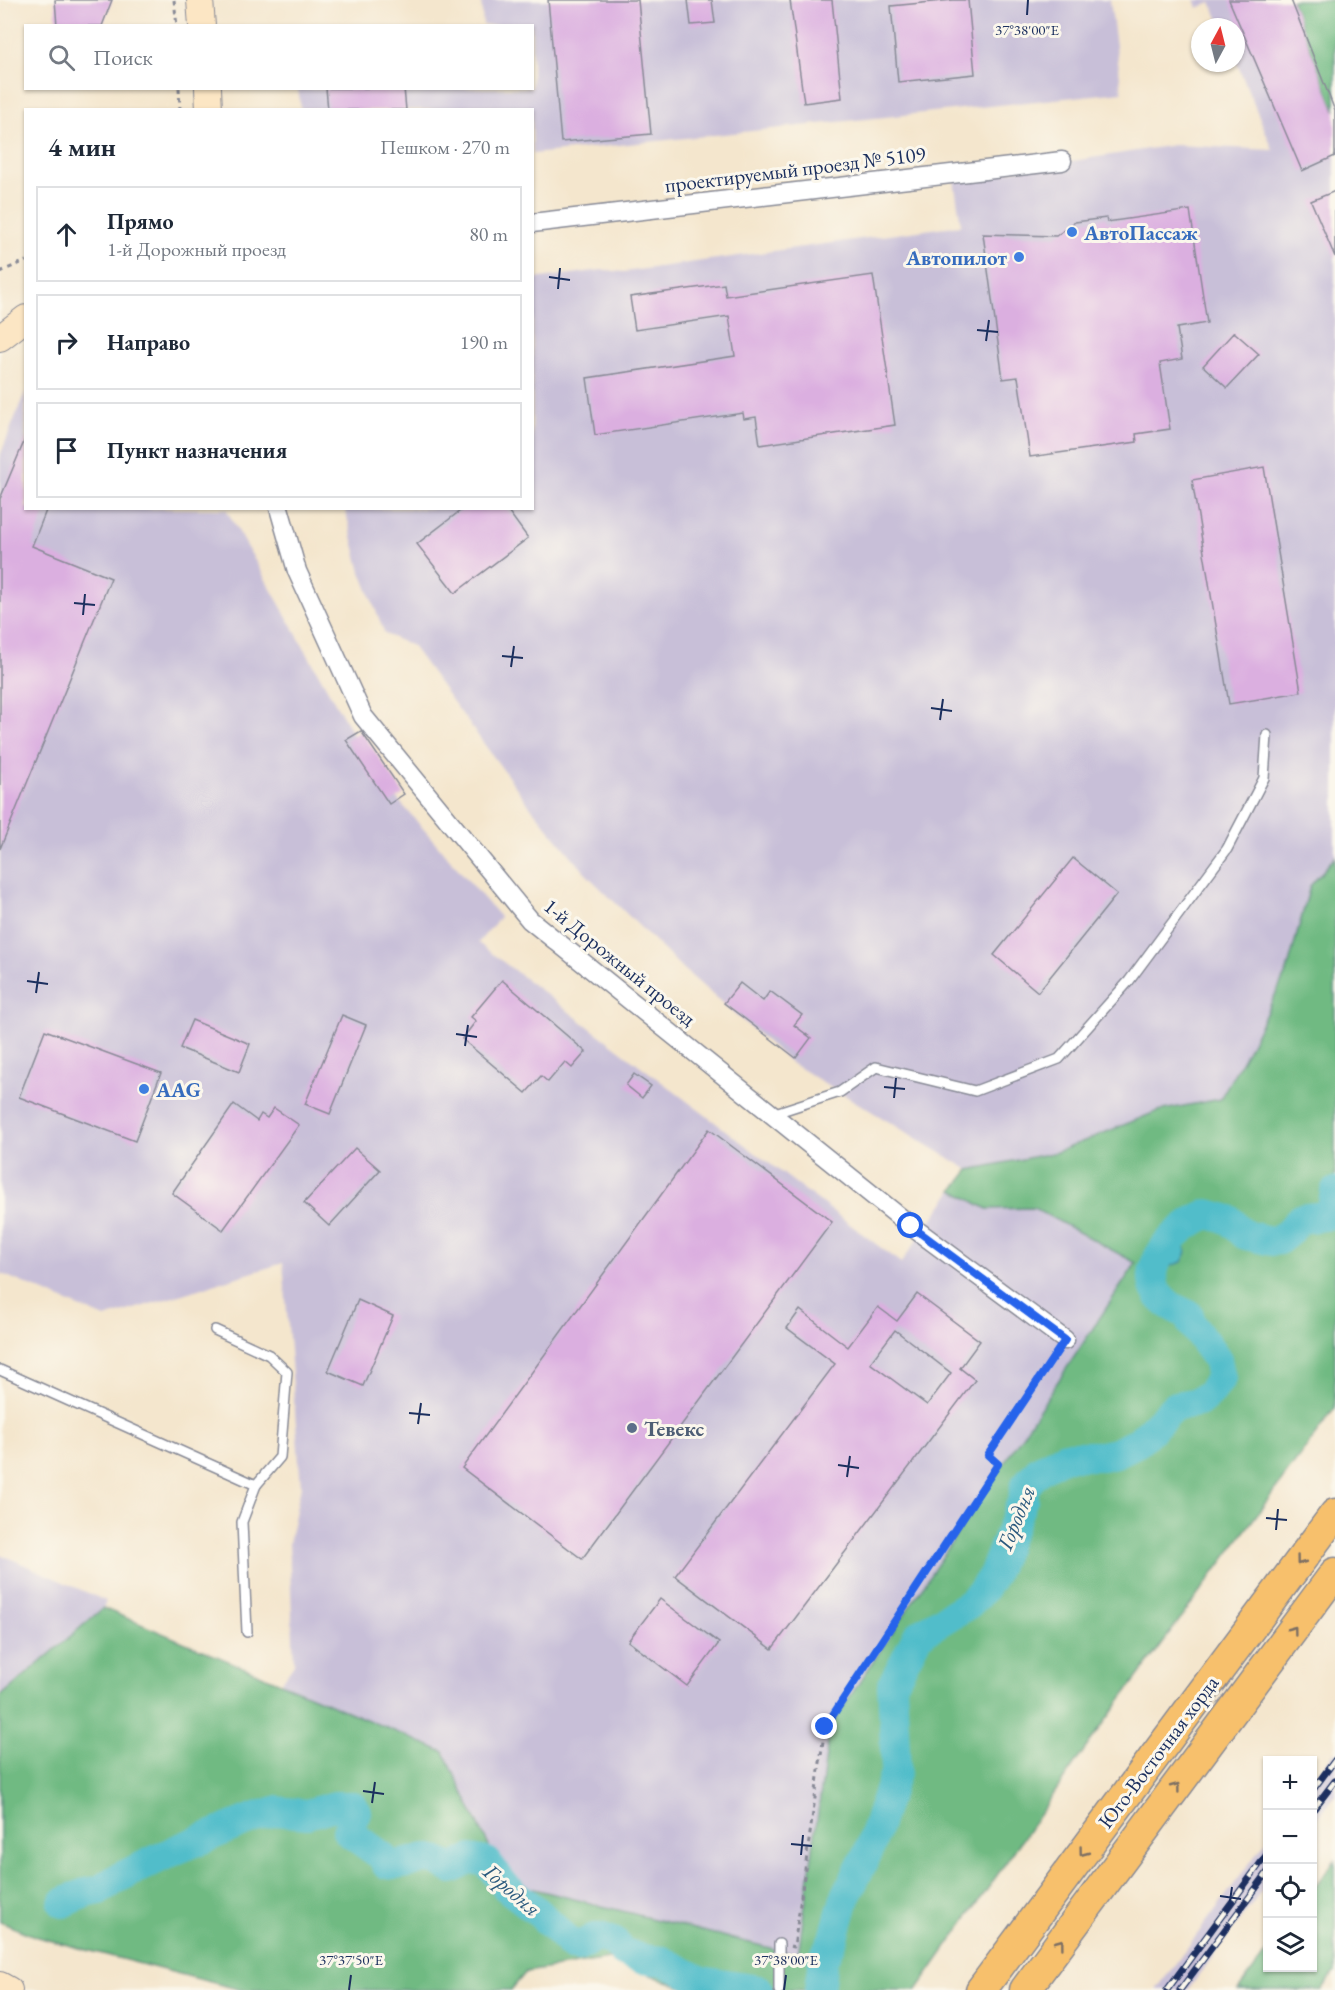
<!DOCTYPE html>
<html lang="ru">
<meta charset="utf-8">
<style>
:root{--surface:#fff;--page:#f6f6f7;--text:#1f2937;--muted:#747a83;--line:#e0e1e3}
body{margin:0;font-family:"EB Garamond",serif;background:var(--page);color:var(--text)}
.controls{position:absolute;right:18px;bottom:18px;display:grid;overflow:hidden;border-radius:0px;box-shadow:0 2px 4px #0004}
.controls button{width:54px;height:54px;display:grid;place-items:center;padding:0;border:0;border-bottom:2px solid var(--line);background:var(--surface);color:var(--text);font:30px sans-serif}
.compass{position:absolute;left:1191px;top:18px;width:54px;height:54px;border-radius:50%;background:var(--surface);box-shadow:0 2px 4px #0004;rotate:7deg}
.stop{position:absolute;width:18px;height:18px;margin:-14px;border:4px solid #2563eb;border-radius:50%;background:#fff}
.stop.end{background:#2563eb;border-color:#fff;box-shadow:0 2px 6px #0008}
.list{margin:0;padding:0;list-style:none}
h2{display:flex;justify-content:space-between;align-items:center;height:78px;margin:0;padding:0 24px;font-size:26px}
h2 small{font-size:20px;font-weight:400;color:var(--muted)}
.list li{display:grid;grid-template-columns:39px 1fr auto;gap:18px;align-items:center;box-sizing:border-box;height:96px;margin:0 12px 12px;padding:0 12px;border:2px solid var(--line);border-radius:0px}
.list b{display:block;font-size:22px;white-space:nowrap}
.list p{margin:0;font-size:20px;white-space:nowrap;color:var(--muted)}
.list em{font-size:20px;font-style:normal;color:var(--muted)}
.icon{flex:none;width:33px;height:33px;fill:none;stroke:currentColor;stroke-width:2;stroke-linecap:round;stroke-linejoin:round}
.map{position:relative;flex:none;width:1335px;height:1990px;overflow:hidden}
.search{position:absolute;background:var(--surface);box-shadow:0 2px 4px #0004;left:24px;top:24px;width:510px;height:66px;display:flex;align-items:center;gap:15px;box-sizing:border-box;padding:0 21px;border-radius:0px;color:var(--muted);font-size:22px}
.panel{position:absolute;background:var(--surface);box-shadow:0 2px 4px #0004;left:24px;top:108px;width:510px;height:402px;border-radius:0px}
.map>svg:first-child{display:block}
.industrial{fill:#c8bfd8}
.forest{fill:#6fba82;stroke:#457470;stroke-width:1.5}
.water{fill:#51bdca;stroke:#367694;stroke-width:1.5}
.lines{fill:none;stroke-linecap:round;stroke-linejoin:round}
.river{stroke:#51bdca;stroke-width:30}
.building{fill:#dbafe0;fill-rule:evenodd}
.lane-casing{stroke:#888a96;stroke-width:12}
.street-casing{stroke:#888a96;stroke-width:21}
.secondary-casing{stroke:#888a96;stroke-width:28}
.primary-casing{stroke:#888a96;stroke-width:33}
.path{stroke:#888a96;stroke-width:3;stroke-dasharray:4.5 4.5;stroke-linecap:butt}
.lane{stroke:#fff;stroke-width:9}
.street{stroke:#fff;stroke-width:18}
.secondary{stroke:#fce6c4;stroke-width:26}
.primary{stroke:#f7c06c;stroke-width:30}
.rail-casing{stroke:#1b2f5e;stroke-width:7}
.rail{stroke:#fbf7ec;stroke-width:4.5;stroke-dasharray:14;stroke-linecap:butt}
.oneway{stroke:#7e7064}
.route{stroke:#2563eb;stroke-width:8}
.ticks{fill:none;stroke:#1b2f5e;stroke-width:2}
.shop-dot{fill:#3f7fe0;stroke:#fbf7ec;stroke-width:2}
.service-dot{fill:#5c6f8a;stroke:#fbf7ec;stroke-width:2}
.labels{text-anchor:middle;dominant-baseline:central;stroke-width:6;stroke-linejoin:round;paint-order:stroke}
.street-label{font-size:21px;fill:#1b2f5e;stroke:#fbf7ec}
.shop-label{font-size:21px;font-weight:bold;fill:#366cbe;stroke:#fbf7ec;text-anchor:start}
.service-label{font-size:21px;font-weight:bold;fill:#4e5e75;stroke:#fbf7ec;text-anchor:start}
.water-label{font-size:22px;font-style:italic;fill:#2b5a7e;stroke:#fbf7ec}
.ticks-label{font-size:15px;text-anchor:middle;fill:#1b2f5e;stroke:#fbf7ec;stroke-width:6;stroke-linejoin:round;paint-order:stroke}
</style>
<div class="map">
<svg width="1335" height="1990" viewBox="0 0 1335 1990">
<rect width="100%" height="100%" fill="#fbf7ec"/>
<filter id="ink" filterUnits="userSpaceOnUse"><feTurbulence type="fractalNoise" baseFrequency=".0167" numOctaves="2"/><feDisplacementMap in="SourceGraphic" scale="12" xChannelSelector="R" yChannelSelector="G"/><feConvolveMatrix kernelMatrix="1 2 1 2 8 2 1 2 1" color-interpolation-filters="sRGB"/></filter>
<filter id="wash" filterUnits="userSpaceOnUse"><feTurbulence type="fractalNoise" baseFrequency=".008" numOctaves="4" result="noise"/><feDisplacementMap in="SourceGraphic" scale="24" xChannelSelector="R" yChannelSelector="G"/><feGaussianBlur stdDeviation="1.35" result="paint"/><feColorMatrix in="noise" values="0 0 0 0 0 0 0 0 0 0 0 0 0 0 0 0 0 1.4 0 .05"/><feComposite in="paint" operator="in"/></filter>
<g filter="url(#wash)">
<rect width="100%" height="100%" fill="#f4e6cd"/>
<g class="industrial">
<polygon points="481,0 1110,0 1122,92 533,154 532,110 301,109 298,89 532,88 532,26 483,25"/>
<polygon points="1194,0 1291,0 1335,111 1335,857 1310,886 1287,971 1249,1048 1220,1099 1158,1111 1057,1152 969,1170 791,1063 682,968 589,877 529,805 412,646 385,634 361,572 345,509 532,508 533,279 602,270 624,272 961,225 954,180 1174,145 1273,150 1236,61 1236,27 1222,27 1211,2 1198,8"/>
<polygon points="25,392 26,508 226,509 374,772 500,917 478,943 901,1263 953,1190 987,1209 1034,1208 1136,1263 830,1727 799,1955 506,1882 444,1752 281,1683 294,1664 289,1543 301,1486 283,1263 105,1318 0,1273 0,456"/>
<polygon points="0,1554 106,1601 103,1608 0,1697"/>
<polygon points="1335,1751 1335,1795 1313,1825 1313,1781"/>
<polygon points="1267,1840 1267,1884 1188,1990 1156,1990"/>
</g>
<g class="forest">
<polygon points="1291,0 1335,0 1335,111 1331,101"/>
<polygon points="1335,857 1335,1408 1090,1742 917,1990 690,1990 609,1959 526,1972 511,1990 241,1990 37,1937 0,1922 0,1697 103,1608 444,1752 506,1882 798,1955 830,1727 1136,1263 1034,1208 987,1209 953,1190 969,1170 1057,1152 1158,1111 1220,1099 1249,1048 1287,971 1310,886"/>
<polygon points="1335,1860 1335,1972 1322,1990 1238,1990 1267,1951 1268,1968 1312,1968 1313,1890"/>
</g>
<path class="water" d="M1171,1226L1184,1231L1186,1254L1182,1262L1163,1269C1143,1249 1150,1241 1171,1226Z"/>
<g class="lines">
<g class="river">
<path d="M63,1903L85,1893L100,1890L118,1878L178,1849L254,1818L275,1811L307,1814L335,1806H353L357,1812L347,1831L382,1856L386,1864C403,1868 415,1858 430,1859C438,1860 444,1866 452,1869L471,1859L487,1862L506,1887L537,1911L573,1946L578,1947L594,1938H603L614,1942L623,1952L641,1959L663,1961L702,1981L759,1990"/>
<path d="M819,1990L823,1959L834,1937L845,1898L869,1850L896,1770L892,1685L918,1635L969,1604L982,1591L993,1575L1023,1499L1025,1486L1039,1470L1065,1456H1102L1116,1453L1138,1442L1175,1406L1199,1402L1211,1392L1221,1378L1217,1359L1191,1323L1189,1315C1181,1311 1170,1307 1164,1301C1131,1271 1179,1224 1208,1214L1230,1220L1245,1235L1271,1241L1279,1240L1289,1232L1300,1219L1325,1216L1331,1213L1335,1192"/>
</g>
</g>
<g id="blocks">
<g class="building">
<polygon points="55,0 112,0 102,26 57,26"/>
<polygon points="548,0 638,0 651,134 561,142"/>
<polygon points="688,0 712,0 715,23 691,25"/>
<polygon points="790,0 832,0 842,98 804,103"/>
<polygon points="953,0 968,0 975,74 898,82 891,6"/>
<polygon points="1229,0 1291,0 1335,111 1335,156 1302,171"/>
<polygon points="326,88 404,88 406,110 328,110"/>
<polygon points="1335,191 1335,257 1311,201"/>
<polygon points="1190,210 1207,323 1177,328 1182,359 1160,363 1170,429 1136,434 1137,442 1030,457 1018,377 1003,379 983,234 1056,236 1075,222 1106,218 1107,222"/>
<polygon points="873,275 895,425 760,445 756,417 744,419 743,413 595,435 587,378 735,356 729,316 635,330 630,297 724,284 726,296"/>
<polygon points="1234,332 1259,354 1227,388 1203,366"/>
<polygon points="26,437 26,508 47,508 32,546 111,578 0,849 0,499"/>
<polygon points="1264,467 1301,692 1229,704 1192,480"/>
<polygon points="464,508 506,508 528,538 455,593 417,544"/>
<polygon points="361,731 404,794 389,804 346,740"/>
<polygon points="1073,858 1117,894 1038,992 994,955"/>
<polygon points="502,980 586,1052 572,1068 565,1062 548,1082 541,1076 526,1093 462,1039 476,1021 471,1017"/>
<polygon points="740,983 763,1001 770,991 802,1015 794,1025 811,1038 796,1058 724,1003"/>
<polygon points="342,1015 366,1025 330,1114 305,1104"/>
<polygon points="192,1020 250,1044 239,1072 180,1048"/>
<polygon points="45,1030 161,1073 135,1141 19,1097"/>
<polygon points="634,1074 651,1086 642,1098 626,1085"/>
<polygon points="234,1104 257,1121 261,1114 267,1118 274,1108 299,1125 223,1230 172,1193"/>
<polygon points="709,1129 832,1222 582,1559 462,1468"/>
<polygon points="355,1148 380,1170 329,1226 304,1203"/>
<path d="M917,1294L980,1341L960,1368L975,1380L772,1649L675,1576L835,1364L787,1328L800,1310L848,1347L878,1307L897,1321ZM895,1330L951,1373L927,1405L870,1363Z"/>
<polygon points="358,1300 393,1316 363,1386 328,1371"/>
<polygon points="660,1599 719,1643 687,1686 628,1641"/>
</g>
</g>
</g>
<g filter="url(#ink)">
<use href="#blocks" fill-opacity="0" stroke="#888a96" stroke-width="1.5"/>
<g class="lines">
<defs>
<g id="lane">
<polyline points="772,1114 840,1092 876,1067 975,1091 1059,1059 1129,981 1227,849 1264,778 1267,735"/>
<polyline points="215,1330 269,1355 287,1372 280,1457 256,1485"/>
<polyline points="0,1370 256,1485 242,1522 247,1632"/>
<polyline points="779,1944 779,1990"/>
</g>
<g id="street">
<polyline points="532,223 1062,161"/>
<polyline points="279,508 297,571 363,716 530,920 911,1226 1065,1340"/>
</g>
<g id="secondary">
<polyline points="200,0 202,26"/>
<polyline points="208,88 209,110"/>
<polyline points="0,338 26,318"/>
<polyline points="0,1985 9,1990"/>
</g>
<g id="primary">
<polyline points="981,1990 1335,1514"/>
<polyline points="1025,1990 1335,1573"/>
</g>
</defs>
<use href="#lane" class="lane-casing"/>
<use href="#street" class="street-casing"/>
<use href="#secondary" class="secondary-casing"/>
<use href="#primary" class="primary-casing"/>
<g class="path">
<polyline points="174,0 177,26"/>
<polyline points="179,88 180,110"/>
<polyline points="0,272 26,261"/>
<polyline points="790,1946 794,1947 825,1727 998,1464 988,1455 1056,1353"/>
</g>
<use href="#lane" class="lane"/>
<use href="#street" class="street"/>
<use href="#secondary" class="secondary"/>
<use href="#primary" class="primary"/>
<defs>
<g id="rail">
<polyline points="1312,1791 1335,1760"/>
<polyline points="1312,1811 1335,1781"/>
<polyline points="1167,1990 1268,1853"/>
<polyline points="1180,1990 1268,1872"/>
</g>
</defs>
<use href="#rail" class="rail-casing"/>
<use href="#rail" class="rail"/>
</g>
<defs><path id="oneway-chevron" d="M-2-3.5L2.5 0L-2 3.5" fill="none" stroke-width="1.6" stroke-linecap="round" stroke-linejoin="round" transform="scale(1.5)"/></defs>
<g class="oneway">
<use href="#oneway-chevron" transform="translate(1300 1561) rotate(127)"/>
<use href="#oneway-chevron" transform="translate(1293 1630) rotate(-53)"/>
<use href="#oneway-chevron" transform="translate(1176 1787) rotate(-53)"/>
<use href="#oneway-chevron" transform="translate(1083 1852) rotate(127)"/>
<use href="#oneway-chevron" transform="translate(1060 1943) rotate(-53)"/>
</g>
</g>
<g class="lines" filter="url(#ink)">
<polyline class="route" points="825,1727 998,1464 988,1455 1065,1340 911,1226"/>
</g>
<path class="ticks" d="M1027,15L1028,0M549,277L570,280M558,289L560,268M977,330L998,332M986,341L989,320M74,603L95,605M83,615L85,594M502,656L523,658M511,667L514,646M931,708L952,711M940,720L943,699M27,981L48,984M36,993L39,972M456,1034L477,1037M465,1046L468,1025M884,1087L905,1089M894,1098L896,1078M409,1413L430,1415M418,1424L421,1403M838,1465L859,1468M847,1477L850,1456M1266,1518L1287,1520M1276,1530L1278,1509M363,1791L384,1794M372,1803L375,1782M791,1844L812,1846M801,1855L803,1835M1220,1896L1241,1899M1229,1908L1232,1887M349,1990L351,1975M784,1990L786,1975"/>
<g class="shop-dot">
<circle cx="1072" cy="232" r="6"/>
<circle cx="1019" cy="257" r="6"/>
<circle cx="144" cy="1089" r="6"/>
</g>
<circle class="service-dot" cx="632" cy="1428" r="6"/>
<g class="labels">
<g class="street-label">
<text transform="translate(795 169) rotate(-7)">проектируемый проезд № 5109</text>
<text transform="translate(620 962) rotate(39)">1-й Дорожный проезд</text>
<text transform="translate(1158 1752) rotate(-53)">Юго-Восточная хорда</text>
</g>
<g class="shop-label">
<text x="1084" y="232">АвтоПассаж</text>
<text x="1007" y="257" text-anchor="end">Автопилот</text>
<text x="156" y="1089">AAG</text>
</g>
<g class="service-label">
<text x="644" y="1428">Тевекс</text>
</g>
<g class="water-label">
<text transform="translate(1016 1518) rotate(-68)">Городня</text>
<text transform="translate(512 1890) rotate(41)">Городня</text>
</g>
</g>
<g class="ticks-label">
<text x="1027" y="35">37°38'00"E</text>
<text x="351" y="1965">37°37'50"E</text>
<text x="786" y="1965">37°38'00"E</text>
</g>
</svg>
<div class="controls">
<button>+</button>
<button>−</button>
<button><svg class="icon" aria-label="locate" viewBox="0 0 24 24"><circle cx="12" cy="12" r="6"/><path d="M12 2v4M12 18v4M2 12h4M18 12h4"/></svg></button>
<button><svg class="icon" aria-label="layers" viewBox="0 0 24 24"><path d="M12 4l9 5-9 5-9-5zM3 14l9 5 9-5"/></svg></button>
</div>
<svg class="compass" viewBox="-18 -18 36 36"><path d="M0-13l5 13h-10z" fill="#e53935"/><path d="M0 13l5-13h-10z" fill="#747a83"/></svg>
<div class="stop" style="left:911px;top:1226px"></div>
<div class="stop end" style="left:825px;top:1727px"></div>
<div class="search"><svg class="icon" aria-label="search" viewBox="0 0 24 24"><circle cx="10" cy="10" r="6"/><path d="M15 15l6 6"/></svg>Поиск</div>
<section class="panel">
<h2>4 мин<small>Пешком · 270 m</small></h2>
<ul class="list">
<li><svg class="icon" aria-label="ahead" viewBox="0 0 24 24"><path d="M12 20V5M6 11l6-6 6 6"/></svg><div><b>Прямо</b><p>1-й Дорожный проезд</p></div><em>80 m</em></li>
<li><svg class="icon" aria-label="right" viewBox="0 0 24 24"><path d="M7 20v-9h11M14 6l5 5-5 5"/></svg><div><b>Направо</b></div><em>190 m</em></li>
<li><svg class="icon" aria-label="arrive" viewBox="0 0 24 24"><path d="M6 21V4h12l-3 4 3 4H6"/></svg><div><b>Пункт назначения</b></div></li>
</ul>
</section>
</div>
